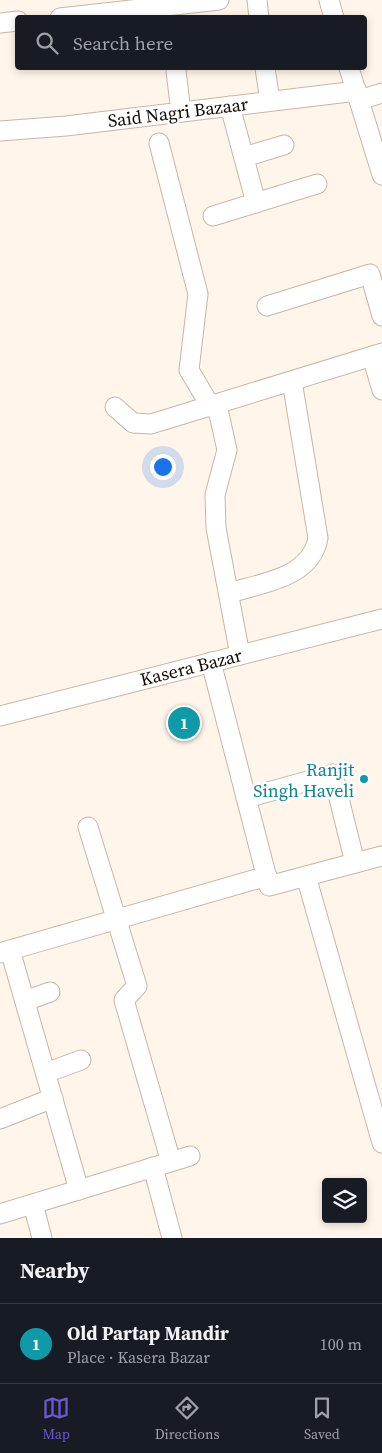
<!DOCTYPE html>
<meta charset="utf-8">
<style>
:root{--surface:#171b24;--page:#20242c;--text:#f1f3f6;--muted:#9ea1a6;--line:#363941;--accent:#6b59d3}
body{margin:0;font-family:"Source Serif 4",serif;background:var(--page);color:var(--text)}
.controls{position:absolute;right:15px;bottom:15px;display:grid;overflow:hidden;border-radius:5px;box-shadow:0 2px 8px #0003}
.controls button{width:45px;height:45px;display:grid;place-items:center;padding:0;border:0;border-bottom:1px solid var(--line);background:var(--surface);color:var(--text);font:25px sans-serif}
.you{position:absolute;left:162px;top:466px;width:18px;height:18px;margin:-12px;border:4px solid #fff;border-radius:50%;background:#1a73e8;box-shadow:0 0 0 8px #1a73e833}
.badge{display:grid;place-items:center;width:32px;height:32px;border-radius:50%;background:var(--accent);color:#fff;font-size:16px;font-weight:700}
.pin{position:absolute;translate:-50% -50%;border:2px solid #fff;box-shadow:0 1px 5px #0006}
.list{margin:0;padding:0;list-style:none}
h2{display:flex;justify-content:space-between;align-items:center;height:65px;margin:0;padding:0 20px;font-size:21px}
h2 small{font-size:16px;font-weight:400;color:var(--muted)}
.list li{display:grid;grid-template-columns:32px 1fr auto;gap:15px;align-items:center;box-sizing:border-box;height:80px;padding:0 20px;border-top:1px solid var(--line)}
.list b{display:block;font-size:19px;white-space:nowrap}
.list p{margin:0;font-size:16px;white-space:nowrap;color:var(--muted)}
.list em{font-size:16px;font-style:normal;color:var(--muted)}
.icon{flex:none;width:28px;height:28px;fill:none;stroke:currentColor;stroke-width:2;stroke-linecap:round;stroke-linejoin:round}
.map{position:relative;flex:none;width:382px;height:1238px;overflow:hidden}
.search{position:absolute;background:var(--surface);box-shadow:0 2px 8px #0003;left:15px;right:15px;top:15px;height:55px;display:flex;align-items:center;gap:12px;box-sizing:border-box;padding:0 18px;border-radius:5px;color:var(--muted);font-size:19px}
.sheet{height:145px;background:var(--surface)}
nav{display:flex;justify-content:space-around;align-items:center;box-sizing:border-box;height:70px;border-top:1px solid var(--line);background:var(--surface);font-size:14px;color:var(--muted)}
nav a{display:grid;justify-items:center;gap:2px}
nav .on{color:var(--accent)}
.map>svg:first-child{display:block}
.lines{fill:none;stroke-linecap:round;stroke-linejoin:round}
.minor-casing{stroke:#c7b6a6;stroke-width:21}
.minor{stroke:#fff;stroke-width:19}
.culture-dot{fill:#0f9aa8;stroke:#fff;stroke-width:2}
.labels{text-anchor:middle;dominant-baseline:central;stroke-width:5;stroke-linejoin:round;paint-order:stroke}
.street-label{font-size:18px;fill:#110b06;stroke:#fff}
.culture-label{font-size:18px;fill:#0d838f;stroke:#fff;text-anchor:end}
</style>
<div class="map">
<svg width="382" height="1238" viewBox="0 0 382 1238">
<rect width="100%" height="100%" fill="#fff5ea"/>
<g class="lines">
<defs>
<g id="minor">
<polyline points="257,0 259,18"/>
<polyline points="329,0 334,18"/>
<polyline points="60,18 219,0"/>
<polyline points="0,23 18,21"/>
<polyline points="265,68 270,101"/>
<polyline points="349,68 382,175"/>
<polyline points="176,71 181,112"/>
<polyline points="359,100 382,93"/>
<polyline points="230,106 256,203"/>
<polyline points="0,131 66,126 357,91"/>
<polyline points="159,143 198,294 189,370 211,407"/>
<polyline points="244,157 284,145"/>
<polyline points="213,216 317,184"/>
<polyline points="267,306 370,274 382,316"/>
<polyline points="372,356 382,390"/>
<polyline points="217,405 227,450 215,495 216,528 240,655"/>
<polyline points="115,407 133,423 151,424 382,353"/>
<path d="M229,593C262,583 311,578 318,538L292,381"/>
<polyline points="211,662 269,886 355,863 333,774 246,798"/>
<polyline points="0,716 382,619"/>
<polyline points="88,827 137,986 124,1000 171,1162"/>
<polyline points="355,863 382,856"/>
<polyline points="306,876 382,1143"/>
<polyline points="10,950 79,1190"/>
<polyline points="0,953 267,876"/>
<polyline points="25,1001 50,992"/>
<polyline points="46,1073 81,1060"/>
<polyline points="0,1119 53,1098"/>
<polyline points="153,1167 172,1238"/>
<polyline points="33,1204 42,1238"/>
<polyline points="0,1214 190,1156"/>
</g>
</defs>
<use href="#minor" class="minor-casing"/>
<use href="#minor" class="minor"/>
</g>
<circle class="culture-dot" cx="364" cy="779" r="5"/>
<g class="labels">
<g class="street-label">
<text transform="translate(178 112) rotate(-7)">Said Nagri Bazaar</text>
<text transform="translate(191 667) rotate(-14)">Kasera Bazar</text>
</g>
<g class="culture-label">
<text x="354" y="769">Ranjit<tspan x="354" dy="21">Singh Haveli</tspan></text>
</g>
</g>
</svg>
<div class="controls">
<button><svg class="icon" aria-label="layers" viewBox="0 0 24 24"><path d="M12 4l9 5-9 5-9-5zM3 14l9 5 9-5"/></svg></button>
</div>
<div class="you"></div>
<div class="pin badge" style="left:184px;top:723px;background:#0f9aa8">1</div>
<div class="search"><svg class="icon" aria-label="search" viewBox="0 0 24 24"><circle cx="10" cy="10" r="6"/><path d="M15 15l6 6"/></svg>Search here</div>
</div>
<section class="sheet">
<h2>Nearby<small></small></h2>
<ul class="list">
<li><span class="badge" style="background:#0f9aa8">1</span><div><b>Old Partap Mandir</b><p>Place · Kasera Bazar</p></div><em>100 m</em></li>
</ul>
</section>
<nav>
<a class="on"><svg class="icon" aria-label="map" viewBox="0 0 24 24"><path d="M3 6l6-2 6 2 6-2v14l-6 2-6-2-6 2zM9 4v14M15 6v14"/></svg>Map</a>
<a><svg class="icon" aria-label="directions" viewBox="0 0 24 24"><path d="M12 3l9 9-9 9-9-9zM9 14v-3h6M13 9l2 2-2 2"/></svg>Directions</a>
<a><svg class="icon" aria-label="saved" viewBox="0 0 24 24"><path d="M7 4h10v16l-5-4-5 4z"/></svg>Saved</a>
</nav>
